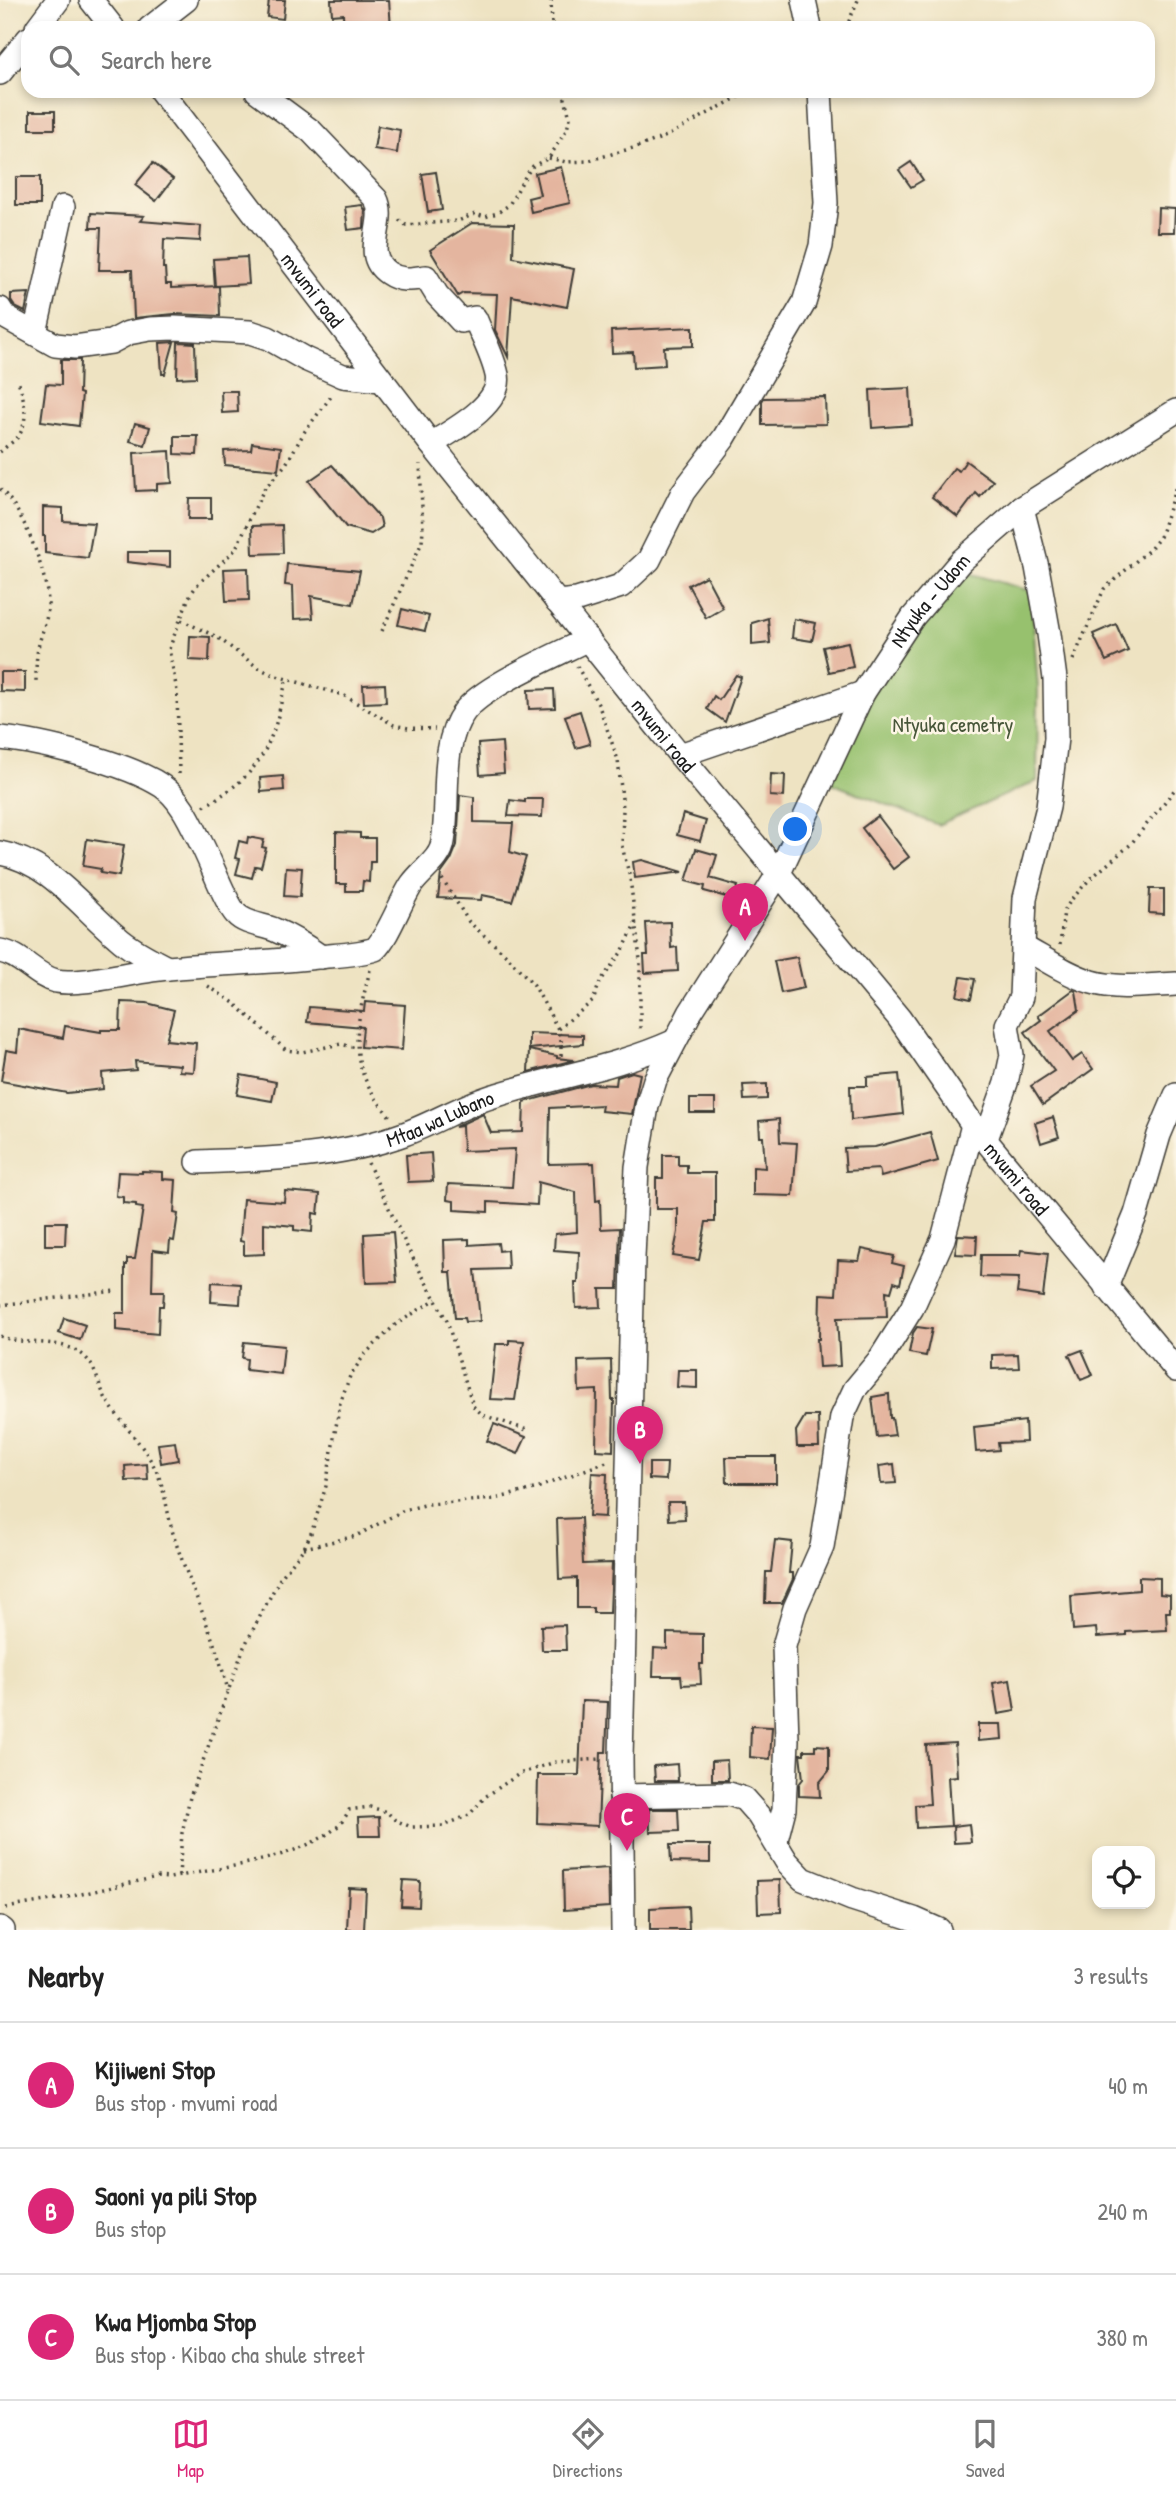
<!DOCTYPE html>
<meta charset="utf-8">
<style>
:root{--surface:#fff;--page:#f6f6f6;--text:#222;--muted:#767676;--line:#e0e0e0;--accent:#db2777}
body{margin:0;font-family:"Patrick Hand",sans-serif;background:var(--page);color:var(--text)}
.controls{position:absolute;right:21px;bottom:21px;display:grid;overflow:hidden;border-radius:14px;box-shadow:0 4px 10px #0003}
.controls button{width:63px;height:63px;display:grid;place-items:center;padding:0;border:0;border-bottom:2px solid var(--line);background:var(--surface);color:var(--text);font:35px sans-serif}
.you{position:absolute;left:796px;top:830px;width:24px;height:24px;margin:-18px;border:5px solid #fff;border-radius:50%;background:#1a73e8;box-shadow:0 0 0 10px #1a73e833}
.badge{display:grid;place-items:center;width:46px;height:46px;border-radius:50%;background:var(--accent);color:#fff;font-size:23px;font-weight:700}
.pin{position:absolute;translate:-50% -58px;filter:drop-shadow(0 2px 4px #0008)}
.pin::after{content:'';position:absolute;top:37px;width:24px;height:21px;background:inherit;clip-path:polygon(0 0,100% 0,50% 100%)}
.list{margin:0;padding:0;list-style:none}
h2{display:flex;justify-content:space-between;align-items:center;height:91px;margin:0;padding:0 28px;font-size:30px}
h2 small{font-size:23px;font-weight:400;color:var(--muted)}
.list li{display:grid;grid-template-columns:46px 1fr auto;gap:21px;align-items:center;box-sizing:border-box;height:126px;padding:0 28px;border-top:2px solid var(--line)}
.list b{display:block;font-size:26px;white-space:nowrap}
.list p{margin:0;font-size:23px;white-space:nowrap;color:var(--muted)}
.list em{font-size:23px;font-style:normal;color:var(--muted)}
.icon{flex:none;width:38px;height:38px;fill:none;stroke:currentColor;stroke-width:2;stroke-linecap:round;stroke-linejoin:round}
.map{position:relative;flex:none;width:1176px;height:1930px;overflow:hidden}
.search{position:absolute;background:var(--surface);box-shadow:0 4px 10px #0003;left:21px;right:21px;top:21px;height:77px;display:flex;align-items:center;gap:18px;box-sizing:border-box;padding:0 24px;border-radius:21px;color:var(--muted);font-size:26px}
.sheet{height:469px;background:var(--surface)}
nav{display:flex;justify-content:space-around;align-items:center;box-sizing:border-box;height:98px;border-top:2px solid var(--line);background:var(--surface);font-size:19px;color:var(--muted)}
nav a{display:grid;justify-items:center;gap:4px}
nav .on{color:var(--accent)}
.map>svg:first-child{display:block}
.green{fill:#97c16e;stroke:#5a6e45;stroke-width:2}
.building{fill:#e4b59f}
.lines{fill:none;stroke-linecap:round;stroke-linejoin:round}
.minor-casing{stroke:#3c3a35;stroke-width:26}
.path{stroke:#3c3a35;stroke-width:3.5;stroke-dasharray:2 5;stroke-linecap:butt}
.minor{stroke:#fff;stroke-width:23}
.labels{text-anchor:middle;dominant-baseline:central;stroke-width:5;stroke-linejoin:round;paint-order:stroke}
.street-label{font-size:21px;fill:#1c1c1c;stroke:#fcf5e5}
.park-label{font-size:21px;fill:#475639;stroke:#fcf5e5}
</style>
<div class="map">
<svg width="1176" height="1930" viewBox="0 0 1176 1930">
<rect width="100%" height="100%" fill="#fcf5e5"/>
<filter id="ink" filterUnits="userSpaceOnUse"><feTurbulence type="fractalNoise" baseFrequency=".0143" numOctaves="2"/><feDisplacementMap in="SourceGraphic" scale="14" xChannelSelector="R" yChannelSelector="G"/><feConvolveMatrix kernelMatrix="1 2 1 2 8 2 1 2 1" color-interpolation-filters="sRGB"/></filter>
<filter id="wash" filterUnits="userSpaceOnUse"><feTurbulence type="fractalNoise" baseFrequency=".00686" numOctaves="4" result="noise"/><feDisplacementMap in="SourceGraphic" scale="28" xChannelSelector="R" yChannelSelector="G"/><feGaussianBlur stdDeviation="1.57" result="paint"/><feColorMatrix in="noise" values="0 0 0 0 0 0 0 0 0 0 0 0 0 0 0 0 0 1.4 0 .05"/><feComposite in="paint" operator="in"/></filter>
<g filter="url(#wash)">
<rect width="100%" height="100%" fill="#eee3c2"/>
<polygon class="green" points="965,572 1031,591 1038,690 1037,781 938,825 831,783 867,696"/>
<g id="blocks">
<g class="building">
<polygon points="269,0 285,0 283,19 267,17"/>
<polygon points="331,0 389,0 391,28 344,28 343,14 332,15"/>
<rect x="30" y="111" width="25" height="18"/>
<polygon points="378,126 400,130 397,153 374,149"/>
<polygon points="911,162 923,180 911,187 899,170"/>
<polygon points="153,163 173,179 156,201 135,185"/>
<polygon points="561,167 570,203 531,212 528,198 540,195 535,173"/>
<polygon points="436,172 442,210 428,212 422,174"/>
<rect x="16" y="177" width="24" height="28"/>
<polygon points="362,205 365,210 364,228 348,230 345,207"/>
<polygon points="1158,208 1175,209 1174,232 1157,232"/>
<polygon points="91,213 144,216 140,221 201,226 200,241 164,239 163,268 165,268 166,284 171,284 171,288 219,286 220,316 174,314 134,318 132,270 99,270 101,228 90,228"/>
<polygon points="472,223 514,224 513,257 574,269 567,307 512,296 508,357 495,330 497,294 463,293 458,296 430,250"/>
<polygon points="247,257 249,284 215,286 213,259"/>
<polygon points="29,293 25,312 15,307 11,301 11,294"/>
<polygon points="693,327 693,346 664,347 665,365 634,367 633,352 612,353 611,331"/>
<polygon points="174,342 165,374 162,374 160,343"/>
<polygon points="178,342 195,343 196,377 177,378"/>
<polygon points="61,360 80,360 79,393 82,394 79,426 41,421 46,384 61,385"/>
<polygon points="910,388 912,425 872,428 870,390"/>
<polygon points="221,391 237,391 238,412 222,413"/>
<polygon points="825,397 826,424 762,425 762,401 764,398"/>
<polygon points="135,423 150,427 145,445 130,441"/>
<polygon points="175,436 198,436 197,455 175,454"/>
<polygon points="252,443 281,447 278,470 225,465 224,451 251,450"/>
<polygon points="170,451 172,483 157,484 157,490 136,491 134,453"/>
<polygon points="966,461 993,481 980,497 976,493 958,517 932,497 954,468 959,471"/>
<polygon points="332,465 380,518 382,527 371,534 346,527 309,481"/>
<polygon points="189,498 211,498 211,519 188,519"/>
<polygon points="43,507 63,508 63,521 94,523 88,558 45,553 45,536 43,536"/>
<polygon points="282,525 283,553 253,554 252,526"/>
<polygon points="127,552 170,552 170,567 127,562"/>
<polygon points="287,564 360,571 353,604 311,596 313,618 294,619 293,586 285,585"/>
<polygon points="248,568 249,600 226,601 224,569"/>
<polygon points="706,576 723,608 706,618 688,585"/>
<polygon points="402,609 429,616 425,631 398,625"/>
<polygon points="768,618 770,643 752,645 752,623"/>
<polygon points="794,619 816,623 812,641 792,638"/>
<polygon points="1116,624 1128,651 1106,661 1093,634"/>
<polygon points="190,636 210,637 209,661 189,660"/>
<polygon points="848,642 853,667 829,672 823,647"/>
<polygon points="0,672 25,672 25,692 0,691"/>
<polygon points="736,675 741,677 725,722 707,709 714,696 719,700"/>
<polygon points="385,684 386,702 364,703 363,685"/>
<polygon points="554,689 555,708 529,709 528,690"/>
<polygon points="580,711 590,744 576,748 565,716"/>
<polygon points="502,742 504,773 480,775 478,744"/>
<polygon points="771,774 785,775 784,797 770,796"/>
<polygon points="283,776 284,790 261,792 260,778"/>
<polygon points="460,795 474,797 474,822 513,823 510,852 526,857 512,901 482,895 481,900 438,898 441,874 451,860 457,845"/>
<polygon points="525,799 543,799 542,817 508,816 510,800 525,802"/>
<polygon points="683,814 706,821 700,841 677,835"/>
<polygon points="878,816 909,857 893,869 862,828"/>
<polygon points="336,832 360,833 360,838 375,838 375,862 370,862 369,882 363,881 362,891 346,891 346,884 336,884"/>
<polygon points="248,837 264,840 262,847 266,848 261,867 255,866 252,878 236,874 240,859 235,858 239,841 247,843"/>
<polygon points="87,839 124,845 119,876 100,873 101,869 83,866"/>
<polygon points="696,849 717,855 710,878 738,886 734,899 704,891 705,886 686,881"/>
<polygon points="642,860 683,872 635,878 633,862"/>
<polygon points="286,867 302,868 300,897 284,896"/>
<polygon points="1150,889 1164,889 1164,914 1149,913"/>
<polygon points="670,922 671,948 677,947 678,971 645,973 644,955 648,955 646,923"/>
<polygon points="797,957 804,988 781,993 774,961"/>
<polygon points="961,977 975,979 971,999 957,996"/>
<polygon points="1073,990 1076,991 1079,1010 1050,1031 1072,1061 1082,1054 1093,1069 1043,1105 1031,1086 1054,1071 1025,1032 1041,1020 1038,1016"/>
<polygon points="121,1002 147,1003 174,1010 166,1040 196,1043 194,1072 179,1071 180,1065 135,1061 136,1070 102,1073 103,1089 67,1093 1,1081 6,1050 17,1052 19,1029 63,1038 65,1026 101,1032 101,1030 120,1030"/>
<polygon points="365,1002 405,1005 402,1050 361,1047 363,1027 307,1022 309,1007 364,1011"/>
<polygon points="529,1033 583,1035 583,1044 529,1049"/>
<polygon points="529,1050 557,1056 557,1058 574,1060 528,1072"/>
<polygon points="632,1072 640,1074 632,1114 601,1111 602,1105 550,1108 549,1164 594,1163 596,1201 600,1200 601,1229 620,1228 618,1289 600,1289 601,1307 576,1308 575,1283 578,1283 579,1252 554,1250 555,1234 577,1232 576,1192 538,1182 537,1205 488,1202 488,1212 454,1210 454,1201 447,1200 448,1184 512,1187 515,1149 463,1151 462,1126 455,1127 483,1114 491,1133 523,1132 524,1102 591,1084 616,1085 617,1077"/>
<polygon points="899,1074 903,1114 851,1120 850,1086 867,1086 867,1077"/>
<polygon points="241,1075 276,1082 272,1101 237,1095"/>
<polygon points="767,1084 767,1099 744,1100 743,1085"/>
<rect x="690" y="1099" width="25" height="14"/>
<polygon points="1053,1117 1059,1137 1041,1143 1035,1123"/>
<polygon points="779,1119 780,1142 797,1143 793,1196 753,1195 753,1167 765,1168 763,1137 760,1137 759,1121"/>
<polygon points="930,1132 938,1161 881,1177 879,1169 846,1171 844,1148 875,1147"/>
<polygon points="431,1153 433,1181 408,1182 406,1155"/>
<polygon points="663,1155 678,1155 678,1165 687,1165 687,1173 715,1173 715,1222 706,1222 699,1260 673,1256 678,1232 678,1209 656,1209 656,1178 663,1178"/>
<polygon points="142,1171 163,1172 163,1179 176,1180 174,1213 178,1214 174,1241 170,1240 169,1252 153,1250 152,1291 164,1291 163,1306 159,1306 158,1334 116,1330 116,1313 125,1313 125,1265 127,1265 127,1259 135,1259 143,1208 136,1207 136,1204 123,1203 123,1197 116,1196 118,1172 142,1173"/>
<polygon points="285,1191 320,1194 318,1214 313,1213 312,1232 294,1230 294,1226 264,1223 264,1254 244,1255 244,1242 240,1241 243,1199 284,1202"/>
<polygon points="45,1222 66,1222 65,1245 45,1245"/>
<polygon points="393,1232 397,1282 366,1283 364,1234"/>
<polygon points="958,1235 977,1236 976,1255 955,1254"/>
<polygon points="469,1239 469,1245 498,1243 499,1251 507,1250 508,1269 475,1270 480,1321 465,1322 464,1318 455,1318 451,1272 445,1272 444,1240"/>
<polygon points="862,1249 894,1256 892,1263 904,1266 900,1284 894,1282 891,1292 886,1291 887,1317 837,1318 840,1366 819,1367 817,1339 819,1339 820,1294 836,1295 838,1260 859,1261"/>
<polygon points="1021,1250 1048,1253 1043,1297 1017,1293 1019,1278 980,1277 981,1255 1020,1255"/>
<polygon points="212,1282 241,1284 240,1304 211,1302"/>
<polygon points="64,1318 85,1325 80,1340 59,1333"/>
<polygon points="917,1327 932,1329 926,1356 909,1353 913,1333"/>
<polygon points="509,1340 524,1341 515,1400 490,1399 496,1344 509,1344"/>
<polygon points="244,1342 284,1346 281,1374 246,1370 247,1359 242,1358"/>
<polygon points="1082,1350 1093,1375 1081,1380 1069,1355"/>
<polygon points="1018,1354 1019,1368 992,1369 992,1355"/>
<polygon points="611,1360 612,1400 614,1400 613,1451 596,1450 597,1390 579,1391 578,1361"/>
<polygon points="678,1370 697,1370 697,1388 677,1387"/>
<polygon points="889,1394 890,1418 892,1418 895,1435 877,1437 872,1397"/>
<polygon points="805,1416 818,1416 819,1447 797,1447 796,1431"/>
<polygon points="1025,1421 1026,1442 998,1443 999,1450 976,1452 974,1427"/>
<polygon points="494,1424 526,1437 518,1454 487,1441"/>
<polygon points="175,1442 178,1460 161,1463 158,1444"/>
<polygon points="726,1457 776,1457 776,1483 727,1483"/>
<polygon points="649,1463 667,1463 666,1480 649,1479"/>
<polygon points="147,1464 148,1480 126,1481 125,1466"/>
<polygon points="894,1464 896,1483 881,1484 879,1466"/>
<polygon points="592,1473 607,1474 605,1517 589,1516"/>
<polygon points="668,1502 684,1502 685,1519 669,1520"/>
<polygon points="581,1518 583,1564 612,1563 610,1613 593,1613 593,1608 577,1608 577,1578 559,1579 557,1519"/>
<polygon points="775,1540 792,1542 789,1573 793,1573 793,1579 782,1603 765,1603 766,1572 771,1572"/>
<polygon points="1139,1577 1160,1578 1160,1594 1170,1595 1170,1612 1166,1612 1167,1630 1126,1632 1126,1635 1097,1637 1096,1628 1073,1630 1071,1596 1139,1590"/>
<polygon points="565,1625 566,1650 542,1650 541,1626"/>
<polygon points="667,1633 703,1634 703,1664 700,1664 701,1684 682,1685 681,1676 653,1676 654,1648 667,1649"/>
<polygon points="1010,1680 1015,1711 998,1714 993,1683"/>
<polygon points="582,1701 608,1702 606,1752 601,1752 598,1826 537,1823 538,1775 579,1775"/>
<polygon points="978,1724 1001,1724 1002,1739 978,1741"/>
<polygon points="751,1726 772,1727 770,1759 750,1757"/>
<polygon points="955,1743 957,1776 948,1777 951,1826 916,1828 915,1805 930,1804 926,1745"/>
<polygon points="815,1745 829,1746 829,1771 819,1783 820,1797 799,1796 799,1784 803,1779 800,1754 804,1754 804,1750 815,1750"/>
<polygon points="727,1760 728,1780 712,1780 712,1761"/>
<polygon points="677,1764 678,1781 655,1781 654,1766"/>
<polygon points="649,1809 678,1809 679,1831 650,1832"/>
<polygon points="379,1817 380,1836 359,1836 358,1818"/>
<polygon points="969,1824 971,1842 954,1843 953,1826"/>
<polygon points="670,1845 710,1845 710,1863 671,1862"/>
<polygon points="608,1868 609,1907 564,1910 563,1871"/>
<polygon points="403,1880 420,1881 419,1907 401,1906"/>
<polygon points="780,1880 781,1912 758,1913 757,1881"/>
<polygon points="349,1888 366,1889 364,1930 347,1930"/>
<polygon points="688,1906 689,1930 650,1930 650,1908"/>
</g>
</g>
</g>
<g filter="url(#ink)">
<use href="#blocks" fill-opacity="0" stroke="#3c3a35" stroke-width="2"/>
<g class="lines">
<defs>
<g id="minor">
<polyline points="91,0 113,28"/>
<polyline points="804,0 810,28"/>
<polyline points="37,28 58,0"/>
<polyline points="150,28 186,0"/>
<polyline points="0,73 28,39"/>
<path id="s1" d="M161,91L431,444L680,755L899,1018L973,1125L1176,1370"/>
<path d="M257,91L311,131L376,199C388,223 360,254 388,273C401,282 412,279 426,277L437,295L461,321L475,318C482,336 493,356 497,375C503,404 452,431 431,444"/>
<polyline points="0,309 5,317 55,345 75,347 111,342 128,333 150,329 175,328 250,332 268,338 305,359 343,376 381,380"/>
<polyline points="35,333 63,207"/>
<polyline points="557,602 577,600 621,586 649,560 683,492 724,438 804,303 821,246 826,203 820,91"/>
<path d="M0,738C42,742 127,763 162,786C181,799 191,823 201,843C210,859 226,904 236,914C245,924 263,925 275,930C292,937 306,946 321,957"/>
<polyline points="680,755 863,693"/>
<path d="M0,853C48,861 82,908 117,937C131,950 150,959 167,968"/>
<path d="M1023,947C1045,959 1068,975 1092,982C1119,990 1149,985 1176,984"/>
<path d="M0,951C21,954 35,976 56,981C82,986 139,970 168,968C217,963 267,963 317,957C336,955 357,955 375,949C388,937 401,900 412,884C422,870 441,859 443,842C450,803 439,745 464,712C483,686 557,655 588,639"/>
<polyline points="986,1139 1006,1083 1012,1055 1007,1025 1021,997 1025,898 1048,807 1056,738 1055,679 1049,634 1037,567 1022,508"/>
<path id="s2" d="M198,1162C264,1160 342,1157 404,1134C435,1123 464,1104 497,1095C558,1076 615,1068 675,1041"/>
<polyline points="1106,1287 1136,1214 1159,1135 1176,1095"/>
<polyline points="621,1796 729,1794 744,1799 759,1816 787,1862 803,1879 852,1899 914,1919 939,1930"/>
<polyline points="776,1840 784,1809 787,1740 784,1646 795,1608 822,1547 842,1417 855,1389 880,1359 912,1308 943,1239 973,1125"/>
<polyline points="0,1928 3,1930"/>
<path id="s3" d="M623,1930L621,1758L633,1258L637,1167L647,1106L655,1080L690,1013L779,873L863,693L913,617L961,561L1022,508L1176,411"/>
</g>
</defs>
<use href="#minor" class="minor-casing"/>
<g class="path">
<polyline points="551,0 552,28"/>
<polyline points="846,28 858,0"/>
<polyline points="549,158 566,162 587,161 640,146 667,136 749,91"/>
<polyline points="399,220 406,225 458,221 475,214 485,217 497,213 509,205 526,175 533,166 549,158 567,129 570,118 563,91"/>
<path d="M0,452C5,447 13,442 18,437C30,420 24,398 18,381"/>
<path d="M0,489C23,508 46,571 48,601C49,618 41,633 38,648C36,659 36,670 36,681"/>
<polyline points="181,620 217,637 257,667 273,675 343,695 394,725 408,728 435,729"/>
<polyline points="382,631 422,542 423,529 420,464"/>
<polyline points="1073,660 1104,589 1150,549 1160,537 1176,486"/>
<polyline points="577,666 599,706 618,760 623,808 622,846 630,878 640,960 640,1033"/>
<polyline points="179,774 177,691 169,649 189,597 197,585 235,550 264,489 286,464 305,431 333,394"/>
<path d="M204,806C234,789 258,771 271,737C279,719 281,698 287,679"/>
<polyline points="442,879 469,922 505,954 534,985 558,1029 561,1039 561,1056"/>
<polyline points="1060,945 1064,910 1072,899 1089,880 1130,845 1176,788"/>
<path d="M370,970C354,1034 345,1065 392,1119"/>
<polyline points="208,986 234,1003 286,1050 302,1052 341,1044 356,1048"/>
<polyline points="558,1029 593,1001 600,982 623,950 636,923"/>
<polyline points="368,1163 409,1251 447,1321 473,1406 483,1415 530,1431"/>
<polyline points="0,1305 115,1291"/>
<path d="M0,1336C25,1347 61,1337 83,1355C97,1367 98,1387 108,1402C122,1424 142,1443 155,1468C166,1490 167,1516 175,1540C192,1591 216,1639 228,1691"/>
<polyline points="304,1548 356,1536 404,1510 429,1504 495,1499 534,1489 609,1461"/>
<polyline points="179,1876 182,1833 190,1797 244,1647 279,1580 304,1548 312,1531 326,1486 340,1403 350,1376 365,1354 395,1325 436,1299"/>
<path d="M6,1908L68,1897L157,1877L170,1878C221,1867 295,1861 337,1827C342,1823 346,1816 349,1810L370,1807L387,1812L395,1820L411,1827L443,1826L469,1815L485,1797L519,1774L555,1762L602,1759"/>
</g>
<use href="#minor" class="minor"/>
</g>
</g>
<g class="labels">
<g class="street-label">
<text stroke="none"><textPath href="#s1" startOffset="250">mvumi road</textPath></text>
<text stroke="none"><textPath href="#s3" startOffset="1407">Ntyuka - Udom</textPath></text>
<text stroke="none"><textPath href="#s1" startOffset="817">mvumi road</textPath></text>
<text stroke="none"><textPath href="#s2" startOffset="248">Mtaa wa Lubano</textPath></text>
<text stroke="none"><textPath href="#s1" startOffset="1384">mvumi road</textPath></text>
</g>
<g class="park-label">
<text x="953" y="724">Ntyuka cemetry</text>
</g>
</g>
</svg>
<div class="controls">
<button><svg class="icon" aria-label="locate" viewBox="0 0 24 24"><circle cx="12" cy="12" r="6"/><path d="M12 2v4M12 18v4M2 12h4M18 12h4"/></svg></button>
</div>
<div class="you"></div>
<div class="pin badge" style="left:745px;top:941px">A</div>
<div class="pin badge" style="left:640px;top:1464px">B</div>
<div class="pin badge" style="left:627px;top:1851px">C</div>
<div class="search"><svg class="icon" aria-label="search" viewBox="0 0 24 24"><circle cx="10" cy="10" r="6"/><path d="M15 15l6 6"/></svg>Search here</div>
</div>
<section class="sheet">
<h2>Nearby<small>3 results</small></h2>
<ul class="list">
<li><span class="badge">A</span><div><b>Kijiweni Stop</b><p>Bus stop · mvumi road</p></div><em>40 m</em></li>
<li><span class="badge">B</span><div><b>Saoni ya pili Stop</b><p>Bus stop</p></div><em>240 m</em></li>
<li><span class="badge">C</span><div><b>Kwa Mjomba Stop</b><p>Bus stop · Kibao cha shule street</p></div><em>380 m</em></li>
</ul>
</section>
<nav>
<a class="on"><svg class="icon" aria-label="map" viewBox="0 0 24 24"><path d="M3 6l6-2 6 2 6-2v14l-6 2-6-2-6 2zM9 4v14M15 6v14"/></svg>Map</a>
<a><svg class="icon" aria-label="directions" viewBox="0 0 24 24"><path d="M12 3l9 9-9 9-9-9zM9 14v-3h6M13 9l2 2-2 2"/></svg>Directions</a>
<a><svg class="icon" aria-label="saved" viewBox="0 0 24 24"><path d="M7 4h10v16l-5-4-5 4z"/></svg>Saved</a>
</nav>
